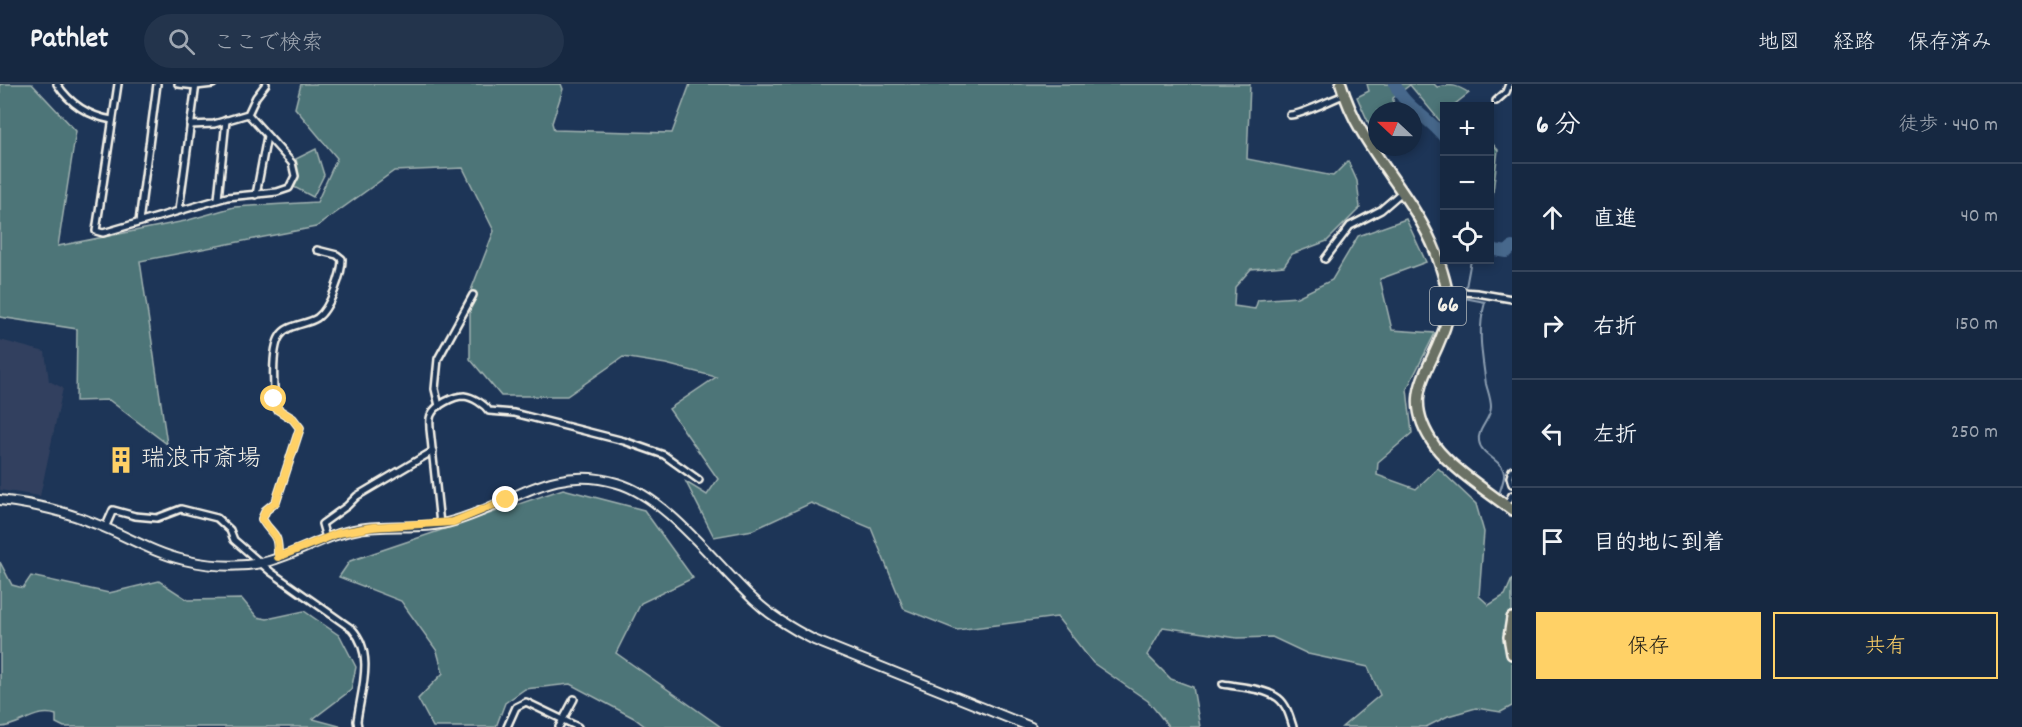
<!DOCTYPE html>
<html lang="ja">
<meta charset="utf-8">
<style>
:root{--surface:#162841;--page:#23344c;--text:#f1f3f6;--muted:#9ea6b1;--line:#35445a;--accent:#ffd166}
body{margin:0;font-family:Dekko,"Klee One",sans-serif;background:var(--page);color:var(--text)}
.controls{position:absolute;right:18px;top:18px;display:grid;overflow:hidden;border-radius:0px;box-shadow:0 3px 9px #0003}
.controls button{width:54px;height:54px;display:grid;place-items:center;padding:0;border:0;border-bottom:2px solid var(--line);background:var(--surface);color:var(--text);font:30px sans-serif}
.compass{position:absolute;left:1368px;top:18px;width:54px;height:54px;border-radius:50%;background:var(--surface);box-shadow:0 3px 9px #0003;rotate:292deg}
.stop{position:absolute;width:18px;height:18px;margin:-14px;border:4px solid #ffd166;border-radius:50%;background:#fff}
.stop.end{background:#ffd166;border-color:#fff;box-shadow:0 2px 6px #0008}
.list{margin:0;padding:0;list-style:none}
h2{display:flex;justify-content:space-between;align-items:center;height:78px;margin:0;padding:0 24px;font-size:26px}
h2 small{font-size:20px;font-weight:400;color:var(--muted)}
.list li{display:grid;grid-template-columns:39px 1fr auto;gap:18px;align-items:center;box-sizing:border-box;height:108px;padding:0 24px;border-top:2px solid var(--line)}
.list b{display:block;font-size:22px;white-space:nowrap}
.list em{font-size:20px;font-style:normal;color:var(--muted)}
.actions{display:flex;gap:12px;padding:18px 24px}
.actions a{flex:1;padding:14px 0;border:2px solid var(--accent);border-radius:0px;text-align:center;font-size:21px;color:var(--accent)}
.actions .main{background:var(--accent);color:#111}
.icon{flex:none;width:33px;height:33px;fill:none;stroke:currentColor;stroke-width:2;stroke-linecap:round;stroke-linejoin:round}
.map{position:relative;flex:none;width:1512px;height:643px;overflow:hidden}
header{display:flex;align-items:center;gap:36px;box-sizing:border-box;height:84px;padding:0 30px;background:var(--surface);border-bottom:2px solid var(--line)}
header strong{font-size:28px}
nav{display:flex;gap:33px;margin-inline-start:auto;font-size:21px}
.search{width:420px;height:54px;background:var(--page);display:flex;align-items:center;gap:15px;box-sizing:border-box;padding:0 21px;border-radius:33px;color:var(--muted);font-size:22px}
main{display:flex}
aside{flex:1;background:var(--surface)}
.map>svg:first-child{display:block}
.built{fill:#32415f}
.green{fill:#4d7478;stroke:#a0b2b0;stroke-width:1.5}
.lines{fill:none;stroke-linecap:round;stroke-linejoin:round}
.stream{stroke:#8c9eb1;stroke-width:2}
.river{stroke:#47678c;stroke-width:12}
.street-casing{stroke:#f4f1e8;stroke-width:10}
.secondary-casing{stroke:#f4f1e8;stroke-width:12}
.primary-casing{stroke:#f4f1e8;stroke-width:14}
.street{stroke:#1d3557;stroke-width:5}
.secondary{stroke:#1d3557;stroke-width:8}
.primary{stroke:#6b7165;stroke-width:9}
.route{stroke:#ffd166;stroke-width:8}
.labels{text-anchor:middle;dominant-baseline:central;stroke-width:6;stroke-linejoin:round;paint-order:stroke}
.shield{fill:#1d3557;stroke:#b4b9bc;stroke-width:1.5}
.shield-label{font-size:22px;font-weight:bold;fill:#f4f1e8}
.poi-label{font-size:24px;fill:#f4f1e8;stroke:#1d3557;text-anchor:start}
</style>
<header>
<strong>Pathlet</strong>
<div class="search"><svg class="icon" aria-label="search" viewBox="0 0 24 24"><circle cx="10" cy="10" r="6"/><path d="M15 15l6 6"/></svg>ここで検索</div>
<nav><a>地図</a><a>経路</a><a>保存済み</a></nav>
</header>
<main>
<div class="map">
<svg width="1512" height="643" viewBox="0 0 1512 643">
<rect width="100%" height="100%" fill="#1d3557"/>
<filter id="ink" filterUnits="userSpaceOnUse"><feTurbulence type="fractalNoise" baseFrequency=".0167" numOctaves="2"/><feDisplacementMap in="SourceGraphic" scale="12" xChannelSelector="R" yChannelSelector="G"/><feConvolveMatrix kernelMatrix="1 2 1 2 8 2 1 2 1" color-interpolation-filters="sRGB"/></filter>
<g filter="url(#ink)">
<polygon class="built" points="0,256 45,268 49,297 63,304 40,412 0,406"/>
<g class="green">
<polygon points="0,0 32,0 76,47 58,162 185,137 234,123 317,118 337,74 295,24 301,0 561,0 563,5 552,39 554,46 672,49 690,0 1250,0 1247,75 1333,92 1348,77 1357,97 1360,124 1327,157 1292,170 1284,182 1251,185 1235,203 1234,222 1255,225 1258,216 1297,213 1332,196 1358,152 1406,135 1426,178 1380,195 1392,246 1435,249 1407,305 1412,349 1378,378 1377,391 1416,405 1438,384 1476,420 1484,448 1479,512 1489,521 1505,511 1512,495 1512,622 1501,628 1476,624 1448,632 1426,643 1342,643 1380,611 1368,583 1308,570 1272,553 1237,554 1163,543 1147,571 1171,595 1193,603 1200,643 1169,643 1148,617 1093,579 1057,533 957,546 904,525 871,444 811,419 753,446 714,453 686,398 707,411 718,395 669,325 716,293 666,280 623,273 567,312 501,312 470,275 470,209 494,147 463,84 394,87 316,143 140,177 167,360 109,316 76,317 77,245 0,233"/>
<path d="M1367,0H1434L1437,3C1451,0 1457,1 1469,9L1455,20L1457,22H1444V42L1410,1L1393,14V27H1377V45L1371,44L1357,13L1369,7Z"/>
<polygon points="1490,57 1498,66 1491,125 1490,124"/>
<path d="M316,65L324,91L313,113L292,102C298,92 299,86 296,75Z"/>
<polygon points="563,405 644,426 693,494 641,519 616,569 721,643 646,643 634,634 570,600 525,605 505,619 496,643 433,643 418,615 443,589 437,567 401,517 339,493 350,477"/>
<path d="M0,478L12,501L23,504L31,492L109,509L159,497L188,516L242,515L257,533L267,535L304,527L340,552L356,583L351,606L313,635L343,643H64L56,639V631C36,624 19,643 0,643Z"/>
</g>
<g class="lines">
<path class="stream" d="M1471,176L1464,214L1485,218C1477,248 1482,270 1486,300C1488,308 1491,315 1491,323C1491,335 1477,345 1479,357C1481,373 1506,376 1504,393C1503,399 1500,406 1499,411"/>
<g class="river">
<path d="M1395,0C1403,22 1430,34 1444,53"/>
<polyline points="1490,162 1495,166 1507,168 1512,163"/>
</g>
<defs>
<g id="street">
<path d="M57,0C70,20 89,32 112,36"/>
<polyline points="118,0 96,147 103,149 227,113 277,108 289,104 295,92 292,79 248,30"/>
<polyline points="178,0 196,2 213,0"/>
<polyline points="1496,17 1506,8 1509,0"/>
<path d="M1290,31C1302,31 1330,16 1344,11"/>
<polyline points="190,41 214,40 248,30 256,13 266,0"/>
<polyline points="256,111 267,52"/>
<polyline points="218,115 226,36"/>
<polyline points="179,126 196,0"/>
<polyline points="139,138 157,0"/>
<polyline points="1325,175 1350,142 1381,126 1403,107"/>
<polyline points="1447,207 1477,209 1512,215"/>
<polyline points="439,322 435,305 438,275 473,211"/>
<polyline points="1512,386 1510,393 1512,400"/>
<polyline points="1506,421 1512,411"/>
<path d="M440,440L430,345C430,340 429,335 431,331C435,321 454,312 464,312C473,313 484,320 489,327L514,329L624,357L664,371L699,396"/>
<path d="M105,444L113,426L135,432L157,434L181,425L217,434L230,446L234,456L271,488L352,545C375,570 361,607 357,637L358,643"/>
<polyline points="326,454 322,440 347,422 357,412 433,367"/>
<path d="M278,473C278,446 274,455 262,435L266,426L276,418L300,344L293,335L277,325C273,310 271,265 280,252C287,240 306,241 317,234C330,225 342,190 342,175L337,171L317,166"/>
<path d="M1223,600C1239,603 1264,604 1278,614C1287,621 1290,633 1293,643"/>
<polyline points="507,643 516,623 526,618 578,643"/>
<polyline points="559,643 574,615"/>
</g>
<path id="secondary" d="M0,416C34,420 65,427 96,440C125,451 153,469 184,476C209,482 235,484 261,479C295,472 324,451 359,445C389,440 425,446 454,437C513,420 551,379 617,399C667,413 716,481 754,516C772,533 792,545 814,556L1031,643"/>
<g id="primary">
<path d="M1341,0C1359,64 1412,107 1436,169C1443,189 1452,215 1447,236C1434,286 1397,309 1435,362C1450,383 1491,410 1512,426"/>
<polyline points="1512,534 1509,553 1512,570"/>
</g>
</defs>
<use href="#street" class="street-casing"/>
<use href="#secondary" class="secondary-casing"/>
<use href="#primary" class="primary-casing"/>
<use href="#street" class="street"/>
<use href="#secondary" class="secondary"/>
<use href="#primary" class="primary"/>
</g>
</g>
<g class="lines" filter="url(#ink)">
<path class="route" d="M274,315L277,325L293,335L300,344L276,418L266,426L262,435C274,455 278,446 278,473L339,449L373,443L453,438L506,416"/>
</g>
<defs>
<symbol id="building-bare" viewBox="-9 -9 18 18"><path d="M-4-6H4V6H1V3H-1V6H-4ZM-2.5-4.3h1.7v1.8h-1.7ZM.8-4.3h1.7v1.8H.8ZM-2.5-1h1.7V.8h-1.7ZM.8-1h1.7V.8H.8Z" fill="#ffd166" stroke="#1d3557" stroke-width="2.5" paint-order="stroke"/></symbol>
</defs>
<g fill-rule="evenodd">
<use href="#building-bare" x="102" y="357" width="38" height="38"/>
</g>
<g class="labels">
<rect class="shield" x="1430" y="203" width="36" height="38" rx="4.5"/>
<g class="shield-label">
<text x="1448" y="222">66</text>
</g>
<g class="poi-label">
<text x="141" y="376">瑞浪市斎場</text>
</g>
</g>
</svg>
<div class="controls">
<button>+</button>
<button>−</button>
<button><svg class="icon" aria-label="locate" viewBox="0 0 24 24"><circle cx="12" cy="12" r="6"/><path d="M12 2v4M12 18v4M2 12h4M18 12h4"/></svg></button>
</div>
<svg class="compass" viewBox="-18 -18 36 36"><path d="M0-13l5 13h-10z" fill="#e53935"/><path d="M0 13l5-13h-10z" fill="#9ea6b1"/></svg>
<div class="stop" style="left:274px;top:315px"></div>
<div class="stop end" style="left:506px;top:416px"></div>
</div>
<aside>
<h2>6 分<small>徒歩 · 440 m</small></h2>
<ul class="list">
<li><svg class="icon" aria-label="ahead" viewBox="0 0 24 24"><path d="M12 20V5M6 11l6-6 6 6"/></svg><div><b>直進</b></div><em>40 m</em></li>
<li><svg class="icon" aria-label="right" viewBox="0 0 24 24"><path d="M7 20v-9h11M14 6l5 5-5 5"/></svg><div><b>右折</b></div><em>150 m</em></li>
<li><svg class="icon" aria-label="left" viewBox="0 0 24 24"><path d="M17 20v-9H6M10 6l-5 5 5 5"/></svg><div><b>左折</b></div><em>250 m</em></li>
<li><svg class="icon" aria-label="arrive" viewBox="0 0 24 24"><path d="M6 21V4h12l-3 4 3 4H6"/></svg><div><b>目的地に到着</b></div></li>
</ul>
<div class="actions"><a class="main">保存</a><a>共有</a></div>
</aside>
</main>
